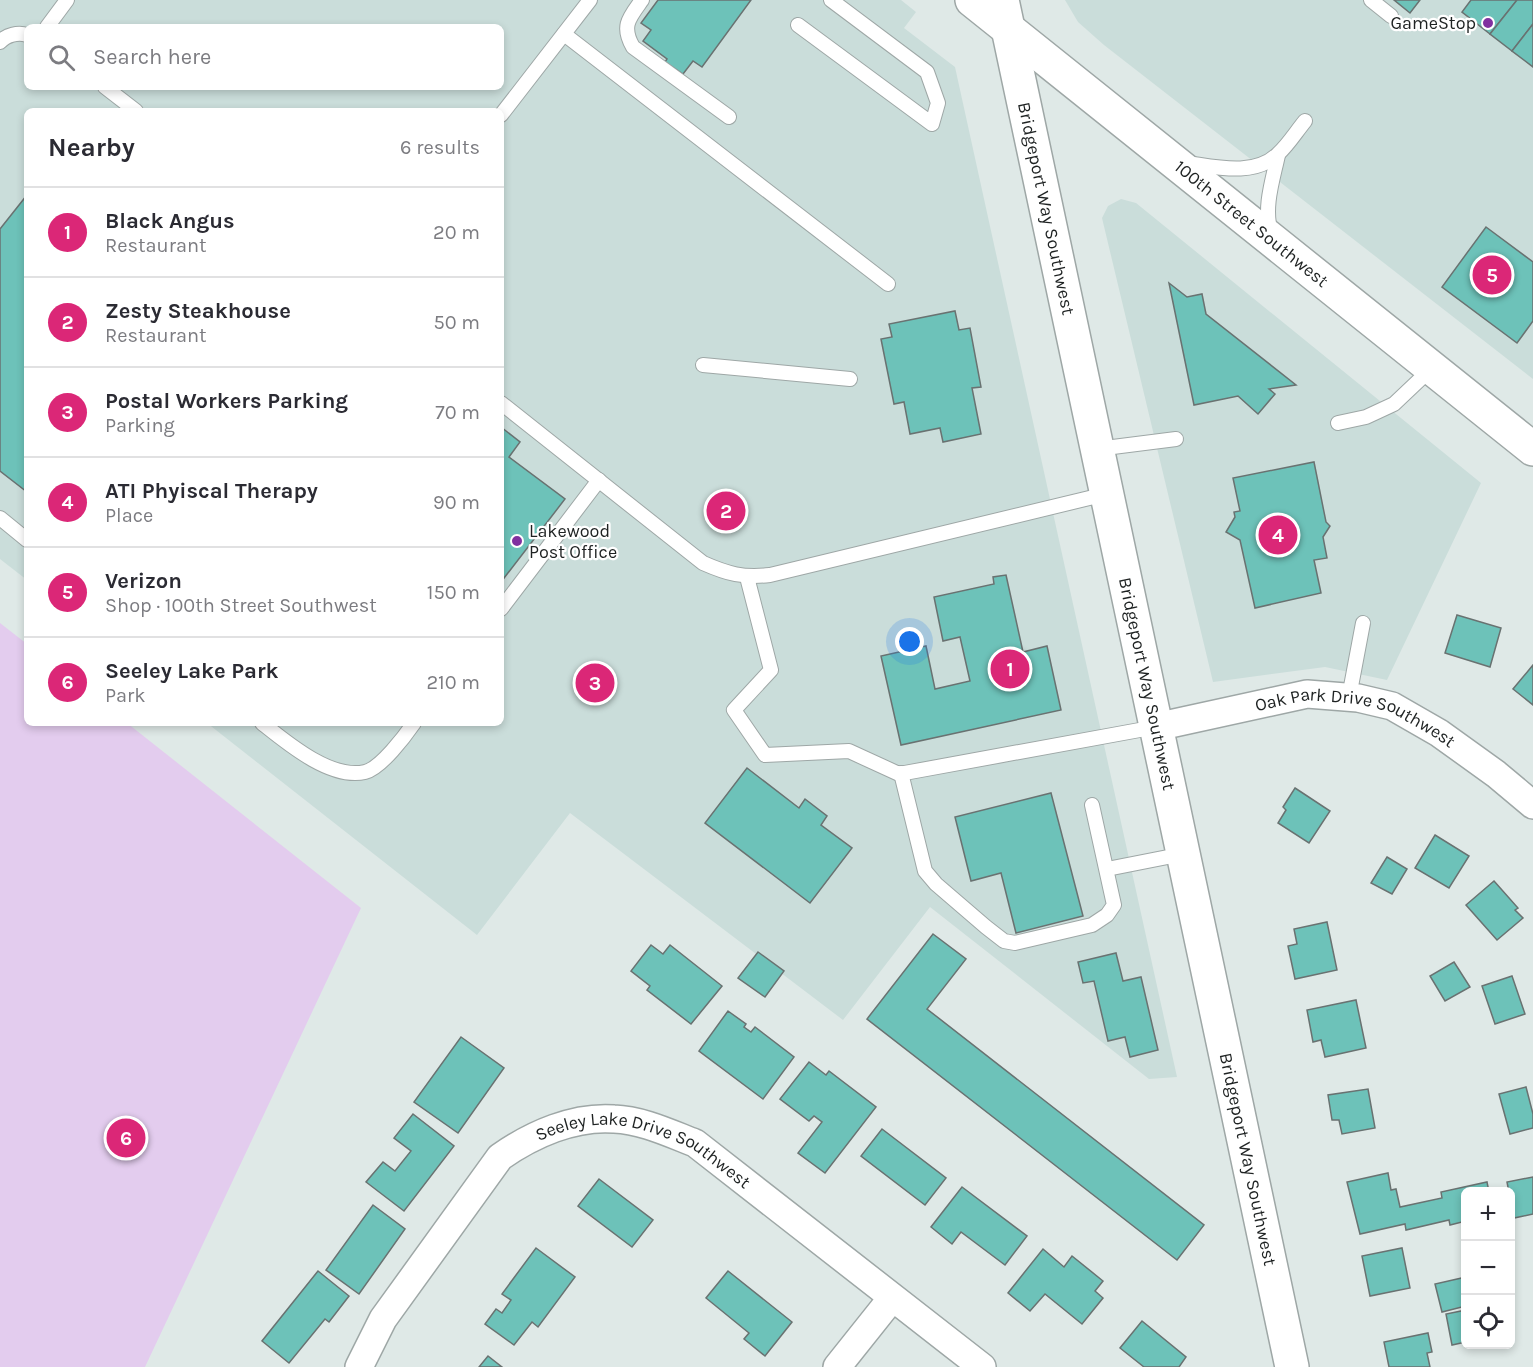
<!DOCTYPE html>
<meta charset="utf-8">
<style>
:root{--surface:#fff;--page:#f7f7f7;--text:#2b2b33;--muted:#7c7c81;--line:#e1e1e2;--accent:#db2777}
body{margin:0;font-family:Karla,sans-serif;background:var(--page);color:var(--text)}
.controls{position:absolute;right:18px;bottom:18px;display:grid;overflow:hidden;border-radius:9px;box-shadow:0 3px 9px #0003}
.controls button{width:54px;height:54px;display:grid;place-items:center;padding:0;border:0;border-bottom:2px solid var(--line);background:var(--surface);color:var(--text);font:30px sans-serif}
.you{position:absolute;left:910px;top:642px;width:21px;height:21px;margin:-15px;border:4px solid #fff;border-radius:50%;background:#1a73e8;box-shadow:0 0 0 9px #1a73e833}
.badge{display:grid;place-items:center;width:39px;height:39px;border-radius:50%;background:var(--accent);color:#fff;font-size:20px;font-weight:700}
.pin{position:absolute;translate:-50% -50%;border:3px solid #fff;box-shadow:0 2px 6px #0006}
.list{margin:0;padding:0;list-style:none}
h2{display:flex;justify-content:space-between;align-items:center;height:78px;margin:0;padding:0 24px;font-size:26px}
h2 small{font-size:20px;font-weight:400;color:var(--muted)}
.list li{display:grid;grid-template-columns:39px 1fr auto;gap:18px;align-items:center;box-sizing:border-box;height:90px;padding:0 24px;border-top:2px solid var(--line)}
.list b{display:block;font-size:22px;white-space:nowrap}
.list p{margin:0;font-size:20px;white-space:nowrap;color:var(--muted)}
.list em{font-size:20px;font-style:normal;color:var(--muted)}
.icon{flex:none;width:33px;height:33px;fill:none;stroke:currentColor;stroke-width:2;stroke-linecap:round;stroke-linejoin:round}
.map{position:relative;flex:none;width:1533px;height:1367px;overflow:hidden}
.search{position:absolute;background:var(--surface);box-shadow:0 3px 9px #0003;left:24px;top:24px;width:480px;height:66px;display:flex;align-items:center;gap:15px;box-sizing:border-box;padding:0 21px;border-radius:9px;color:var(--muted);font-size:22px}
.panel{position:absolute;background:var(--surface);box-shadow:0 3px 9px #0003;left:24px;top:108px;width:480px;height:618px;border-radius:9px}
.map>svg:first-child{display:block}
.built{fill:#caddda;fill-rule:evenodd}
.green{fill:#e3ccee}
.building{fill:#6dc2b9;stroke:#697271;stroke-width:1.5}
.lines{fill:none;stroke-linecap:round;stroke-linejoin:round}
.lane-casing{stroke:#9ea7a6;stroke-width:16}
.street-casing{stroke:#9ea7a6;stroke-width:30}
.secondary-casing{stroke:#9ea7a6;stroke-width:36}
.primary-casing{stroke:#9ea7a6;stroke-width:36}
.lane{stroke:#fff;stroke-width:14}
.street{stroke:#fff;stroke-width:27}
.secondary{stroke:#fff;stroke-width:33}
.primary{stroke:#fff;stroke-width:33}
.poi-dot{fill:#8130a0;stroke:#fff;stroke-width:2}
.labels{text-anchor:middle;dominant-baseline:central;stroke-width:4.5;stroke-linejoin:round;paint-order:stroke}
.poi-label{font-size:18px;fill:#1e2222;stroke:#fff;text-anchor:end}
.street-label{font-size:18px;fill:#1e2222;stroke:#fff}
</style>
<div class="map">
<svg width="1533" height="1367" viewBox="0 0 1533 1367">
<rect width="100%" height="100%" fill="#dfe9e7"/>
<g class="built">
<path d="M0,0H901L916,12L904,28L955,67L1177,1077L1149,1079L930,907L843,1020L570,813L477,935L207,723H501V111H27V580L0,559ZM27,27H501V87H27Z"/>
<polygon points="1065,0 1533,0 1533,379 1104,45 1078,22"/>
<polygon points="1121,199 1136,203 1481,483 1387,680 1325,667 1213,682 1102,218 1108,206"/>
</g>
<polygon class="green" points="0,623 27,644 27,723 127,723 361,908 145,1367 0,1367"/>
<g class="building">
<polygon points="658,0 751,0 702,67 693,61 683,74 665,62 667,59 643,41 651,30 641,23"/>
<polygon points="1394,0 1420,0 1410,13"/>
<polygon points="1471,0 1517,0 1490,34 1462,12"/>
<polygon points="1517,0 1533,0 1533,24 1512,51 1490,34"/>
<polygon points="1533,24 1533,67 1512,51"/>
<polygon points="27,195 27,492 0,471 0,229"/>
<polygon points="1486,227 1533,262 1533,321 1517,343 1442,287"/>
<polygon points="1169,283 1187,297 1202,294 1206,314 1296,385 1269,389 1275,394 1258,414 1238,396 1194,405"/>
<polygon points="955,311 959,330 970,328 981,387 972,388 981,434 943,442 940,428 910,434 904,402 894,404 881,339 892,337 889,324"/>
<polygon points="501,427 520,442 509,457 565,499 501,582"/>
<polygon points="1314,462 1326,522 1330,526 1323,537 1327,558 1314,560 1321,593 1255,608 1240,540 1226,532 1235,517 1234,512 1240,511 1233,478"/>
<polygon points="1006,575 1023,652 1047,646 1061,710 901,745 881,656 926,646 935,689 970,681 960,637 943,641 934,597 994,584 993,577"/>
<polygon points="1457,615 1501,628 1490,667 1445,653"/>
<polygon points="1533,665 1533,705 1513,689"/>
<polygon points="747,768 799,808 805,799 827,816 821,825 852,848 810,903 705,823"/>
<polygon points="1295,788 1330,811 1309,843 1278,823 1286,810 1283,807"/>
<polygon points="1051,793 1083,916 1016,933 1001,873 971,881 955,817"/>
<polygon points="1435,835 1469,856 1449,888 1415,868"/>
<polygon points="1387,857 1407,869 1392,894 1371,883"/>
<polygon points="1494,881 1518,908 1515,910 1523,918 1497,940 1466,905"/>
<polygon points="1327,922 1337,970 1295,979 1288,946 1297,944 1294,929"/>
<polygon points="933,934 966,959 927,1009 1204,1225 1177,1260 867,1019"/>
<polygon points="651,945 663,954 670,945 722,986 691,1024 647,990 650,986 631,971"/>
<polygon points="758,952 784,971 765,997 738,978"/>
<polygon points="1116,953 1123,981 1141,977 1158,1050 1130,1057 1125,1037 1108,1041 1094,981 1083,983 1078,962"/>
<polygon points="1454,962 1470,987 1445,1001 1430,976"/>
<polygon points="1512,976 1525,1014 1495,1024 1482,986"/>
<polygon points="1356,1000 1366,1048 1325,1057 1321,1040 1313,1042 1307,1010"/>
<polygon points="728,1011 746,1024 744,1027 751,1032 755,1027 794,1057 763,1099 699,1051"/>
<polygon points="461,1037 504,1068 458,1133 414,1102"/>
<polygon points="809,1062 826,1075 829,1071 876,1107 825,1173 798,1153 822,1122 814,1116 809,1121 780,1099"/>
<polygon points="1526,1087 1533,1114 1533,1128 1510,1134 1499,1094"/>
<polygon points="1368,1089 1375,1128 1342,1134 1339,1120 1332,1120 1328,1095"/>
<polygon points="413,1114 454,1146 404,1211 366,1182 383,1162 395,1171 411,1151 394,1138"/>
<polygon points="882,1129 946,1178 925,1205 861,1156"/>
<polygon points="1388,1173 1391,1190 1396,1189 1400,1207 1442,1198 1441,1192 1487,1182 1489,1192 1466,1192 1466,1221 1450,1225 1449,1220 1406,1230 1405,1224 1360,1234 1347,1182"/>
<polygon points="1533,1177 1533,1214 1514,1218 1507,1182"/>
<polygon points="599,1179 653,1220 632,1247 578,1206"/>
<polygon points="962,1187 1027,1236 1005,1265 961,1232 952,1244 931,1227"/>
<polygon points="373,1205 405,1229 359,1294 326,1270"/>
<polygon points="536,1248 575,1277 538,1327 532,1322 514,1345 485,1324 496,1309 502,1313 511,1300 502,1294"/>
<polygon points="1402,1248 1410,1288 1370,1296 1362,1256"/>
<polygon points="1043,1249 1064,1267 1072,1256 1103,1281 1095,1291 1103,1298 1082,1324 1045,1294 1030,1311 1008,1293"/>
<polygon points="318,1271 349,1296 329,1322 325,1319 289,1363 262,1341"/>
<polygon points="728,1271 792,1322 765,1356 744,1339 749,1333 706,1298"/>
<polygon points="1466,1277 1466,1306 1442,1312 1435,1284"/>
<polygon points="1466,1310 1466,1342 1452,1345 1446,1314"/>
<polygon points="1142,1321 1186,1357 1179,1367 1144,1367 1120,1348"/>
<polygon points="1428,1333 1432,1352 1427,1353 1430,1367 1389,1367 1384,1342"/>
<polygon points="488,1356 502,1367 479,1367"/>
</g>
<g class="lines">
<defs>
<g id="lane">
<path d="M642,0C629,18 621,26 633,47L729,117"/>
<polyline points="1371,0 1391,16"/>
<polyline points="798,25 932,124 938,103 927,72 831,0"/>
<polyline points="47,27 67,0"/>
<polyline points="564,34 888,284"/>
<path d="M0,42C6,35 18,32 27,35"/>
<polyline points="105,87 136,111"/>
<polyline points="501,115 590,0"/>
<path d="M1187,163C1216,167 1254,177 1278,154C1288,145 1296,132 1305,121"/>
<path d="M1271,232C1263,208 1273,179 1278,155"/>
<polyline points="703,365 850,379"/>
<path d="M501,403L703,563C728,574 743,578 770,575L1106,494"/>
<polyline points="1338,423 1366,417 1394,404 1432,368"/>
<polyline points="1097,449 1176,439"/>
<polyline points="0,518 27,540"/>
<polyline points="747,577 771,670 734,710 765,755 849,751 899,774 1156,727"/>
<polyline points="501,609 599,480"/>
<polyline points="1349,697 1363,623"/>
<path d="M262,723C287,743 331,780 365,772C381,768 405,736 414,723"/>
<polyline points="901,773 925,871 936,884 986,927 1004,941 1015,943 1092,925 1107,915 1114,905 1092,805"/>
<polyline points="1107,869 1183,854"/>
</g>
<g id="street">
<path id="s1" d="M1156,727L1307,694L1358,698L1392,706L1439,733L1496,774L1533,805"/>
<path id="s2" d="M359,1367L383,1319L500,1157C533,1134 574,1116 614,1119C642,1120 669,1133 695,1143L982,1367"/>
<polyline points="837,1367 892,1298"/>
</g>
<g id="secondary">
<path id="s3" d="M972,0L1533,449"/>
</g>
<g id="primary">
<path id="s4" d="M1002,0L1292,1367"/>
</g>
</defs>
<use href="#lane" class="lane-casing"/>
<use href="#street" class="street-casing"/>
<use href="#secondary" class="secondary-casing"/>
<use href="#primary" class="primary-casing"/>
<use href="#lane" class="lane"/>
<use href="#street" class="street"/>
<use href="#secondary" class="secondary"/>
<use href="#primary" class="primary"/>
</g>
<g class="poi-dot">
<circle cx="1488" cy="23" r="6"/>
<circle cx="517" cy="541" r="6"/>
</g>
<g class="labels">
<g class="poi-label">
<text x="1476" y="23">GameStop</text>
<text x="529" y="531" text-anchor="start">Lakewood<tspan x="529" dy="21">Post Office</tspan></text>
</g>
<g class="street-label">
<text stroke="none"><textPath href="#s4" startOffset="213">Bridgeport Way Southwest</textPath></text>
<text stroke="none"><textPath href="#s3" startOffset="358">100th Street Southwest</textPath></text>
<text stroke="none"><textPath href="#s4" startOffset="699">Bridgeport Way Southwest</textPath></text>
<text stroke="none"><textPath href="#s1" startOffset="207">Oak Park Drive Southwest</textPath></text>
<text stroke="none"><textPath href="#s4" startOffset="1185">Bridgeport Way Southwest</textPath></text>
<text stroke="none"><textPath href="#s2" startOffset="412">Seeley Lake Drive Southwest</textPath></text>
</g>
</g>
</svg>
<div class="controls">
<button>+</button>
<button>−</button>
<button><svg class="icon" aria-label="locate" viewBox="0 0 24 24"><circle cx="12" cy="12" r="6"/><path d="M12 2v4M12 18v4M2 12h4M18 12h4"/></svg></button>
</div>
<div class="you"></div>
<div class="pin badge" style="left:1010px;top:669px">1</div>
<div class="pin badge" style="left:726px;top:511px">2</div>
<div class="pin badge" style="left:595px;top:683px">3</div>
<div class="pin badge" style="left:1278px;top:535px">4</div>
<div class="pin badge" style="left:1492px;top:275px">5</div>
<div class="pin badge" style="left:126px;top:1138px">6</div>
<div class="search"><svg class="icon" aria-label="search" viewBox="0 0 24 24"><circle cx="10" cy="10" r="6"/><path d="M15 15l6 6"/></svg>Search here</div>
<section class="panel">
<h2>Nearby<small>6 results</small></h2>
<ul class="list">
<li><span class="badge">1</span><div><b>Black Angus</b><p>Restaurant</p></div><em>20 m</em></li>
<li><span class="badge">2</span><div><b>Zesty Steakhouse</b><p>Restaurant</p></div><em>50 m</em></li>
<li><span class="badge">3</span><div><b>Postal Workers Parking</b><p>Parking</p></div><em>70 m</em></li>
<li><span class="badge">4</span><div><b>ATI Phyiscal Therapy</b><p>Place</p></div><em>90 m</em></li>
<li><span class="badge">5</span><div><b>Verizon</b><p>Shop · 100th Street Southwest</p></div><em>150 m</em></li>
<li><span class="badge">6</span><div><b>Seeley Lake Park</b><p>Park</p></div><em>210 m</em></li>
</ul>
</section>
</div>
